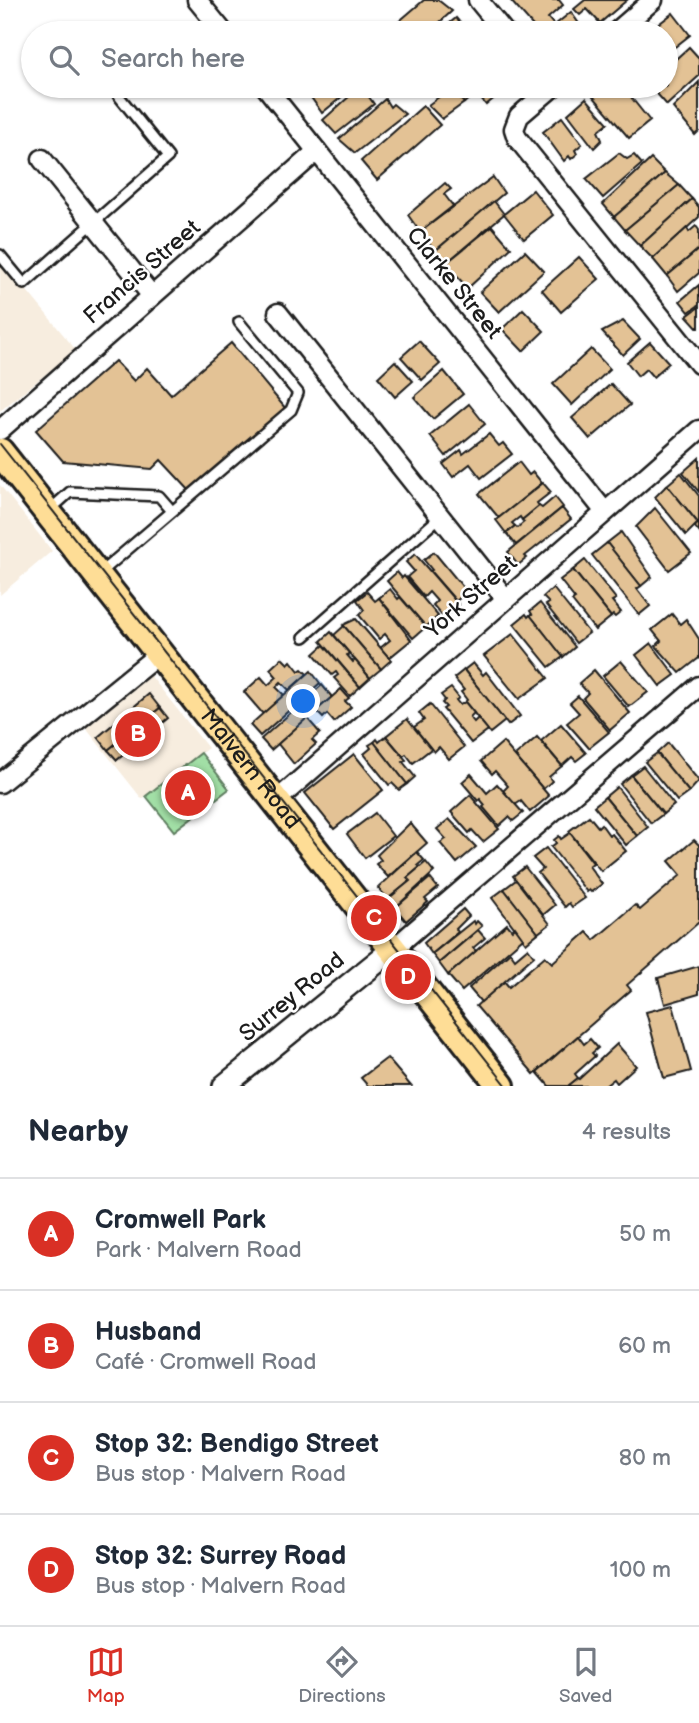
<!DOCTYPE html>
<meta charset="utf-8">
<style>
:root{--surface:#fff;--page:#f6f6f7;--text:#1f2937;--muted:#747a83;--line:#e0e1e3;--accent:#d93025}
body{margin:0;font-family:"Balsamiq Sans",sans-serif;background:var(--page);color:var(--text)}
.you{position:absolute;left:304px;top:702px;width:24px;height:24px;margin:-18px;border:5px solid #fff;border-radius:50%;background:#1a73e8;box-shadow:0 0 0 10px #1a73e833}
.badge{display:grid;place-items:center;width:46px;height:46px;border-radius:50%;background:var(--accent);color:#fff;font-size:23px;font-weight:700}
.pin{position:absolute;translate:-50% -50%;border:4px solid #fff;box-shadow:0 2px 7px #0006}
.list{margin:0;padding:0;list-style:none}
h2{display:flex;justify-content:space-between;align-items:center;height:91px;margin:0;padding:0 28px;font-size:30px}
h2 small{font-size:23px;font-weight:400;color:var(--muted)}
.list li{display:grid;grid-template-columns:46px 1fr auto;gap:21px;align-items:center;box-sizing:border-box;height:112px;padding:0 28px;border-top:2px solid var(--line)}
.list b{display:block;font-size:26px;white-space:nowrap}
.list p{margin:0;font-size:23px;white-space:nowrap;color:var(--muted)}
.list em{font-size:23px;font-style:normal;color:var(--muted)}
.icon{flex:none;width:38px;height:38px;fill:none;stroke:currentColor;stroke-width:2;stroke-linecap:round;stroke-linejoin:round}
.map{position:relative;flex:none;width:699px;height:1086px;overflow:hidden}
.search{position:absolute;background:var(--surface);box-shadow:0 2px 5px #0004;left:21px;right:21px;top:21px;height:77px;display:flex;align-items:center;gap:18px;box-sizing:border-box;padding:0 24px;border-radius:38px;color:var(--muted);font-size:26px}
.sheet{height:539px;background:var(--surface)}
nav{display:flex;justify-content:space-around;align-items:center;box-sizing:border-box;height:98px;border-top:2px solid var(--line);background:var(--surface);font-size:19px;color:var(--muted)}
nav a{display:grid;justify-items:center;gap:4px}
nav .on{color:var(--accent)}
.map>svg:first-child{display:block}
.built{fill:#f7eddf}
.green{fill:#a2dfa6;stroke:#5f7e61;stroke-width:2}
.building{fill:#e3c295;stroke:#1c1c1c;stroke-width:2}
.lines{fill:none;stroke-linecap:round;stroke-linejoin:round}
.service-casing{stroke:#1c1c1c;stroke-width:14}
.minor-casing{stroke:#1c1c1c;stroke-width:23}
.tertiary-casing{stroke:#1c1c1c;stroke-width:26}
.primary-casing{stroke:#1c1c1c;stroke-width:32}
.service{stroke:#fff;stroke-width:9}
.minor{stroke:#fff;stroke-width:18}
.tertiary{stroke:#fff;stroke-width:21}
.primary{stroke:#fedd96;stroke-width:26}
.tram{stroke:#1c1c1c;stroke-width:2}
.labels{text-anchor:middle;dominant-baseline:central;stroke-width:5;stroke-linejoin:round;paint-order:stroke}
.street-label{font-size:23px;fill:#1c1c1c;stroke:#fff}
</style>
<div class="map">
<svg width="699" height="1086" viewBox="0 0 699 1086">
<rect width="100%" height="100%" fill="#fff"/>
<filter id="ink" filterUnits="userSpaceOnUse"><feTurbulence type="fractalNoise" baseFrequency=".0143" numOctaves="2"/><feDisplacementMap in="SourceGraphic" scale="14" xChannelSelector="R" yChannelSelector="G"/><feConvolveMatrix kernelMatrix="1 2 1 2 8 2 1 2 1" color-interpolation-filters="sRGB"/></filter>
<g filter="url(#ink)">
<g class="built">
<polygon points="0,258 76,350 0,411"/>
<polygon points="0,485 52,551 0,595"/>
<polygon points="150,675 208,748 142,799 85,727"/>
</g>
<polygon class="green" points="201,753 229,789 174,831 146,796"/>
<g class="building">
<polygon points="424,0 438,0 452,11 428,33 406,33 396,24"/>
<polygon points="510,0 559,0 563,5 548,18 554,25 545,33 539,33"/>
<polygon points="585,0 627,0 600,23 587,9 580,15 574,9"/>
<polygon points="571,12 584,31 582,33 545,33"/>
<polygon points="673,13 690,35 666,54 666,33 647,33"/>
<polygon points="456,18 467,31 464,33 438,33"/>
<polygon points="689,47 699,58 699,76 667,105 650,86 666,86 666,68"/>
<polygon points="699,82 699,131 695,135 673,108"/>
<polygon points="303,86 355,86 322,113"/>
<polygon points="361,86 374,104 336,134 323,120"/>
<polygon points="453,86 509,86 486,105 476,93 464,103 451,88"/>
<polygon points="592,86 622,86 650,121 629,138 587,89"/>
<polygon points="451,88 464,103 442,119 428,105"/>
<polygon points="586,98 608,123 598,131 602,140 594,148 568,114"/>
<polygon points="385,99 390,107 393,104 405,114 355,153 339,139"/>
<polygon points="423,106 440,125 377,180 361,161"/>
<polygon points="562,117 582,144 575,150 577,154 571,159 569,156 564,161 543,132"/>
<polygon points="619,153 627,159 634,155 642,164 603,198 586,179"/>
<polygon points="651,159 665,173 614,217 603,204"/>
<polygon points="665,173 679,185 625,230 614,217"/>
<polygon points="493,177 504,193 435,251 420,232"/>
<polygon points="445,183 451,189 444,194 453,206 420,232 408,215"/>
<polygon points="679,185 692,199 640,246 625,230"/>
<polygon points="533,190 553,215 524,239 504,214"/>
<polygon points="692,199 699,207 699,217 653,259 640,246"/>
<polygon points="494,201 504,214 445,264 435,251"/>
<polygon points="492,226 511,248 468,288 445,264"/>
<polygon points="696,226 699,230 699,249 667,276 653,259 687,228 689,232"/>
<polygon points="699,249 699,273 678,291 667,276"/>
<polygon points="525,251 544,271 499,312 480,292"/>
<polygon points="579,257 599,279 561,312 542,290"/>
<polygon points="699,285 699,305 689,312 680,301"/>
<polygon points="699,307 699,328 698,328 687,316"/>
<polygon points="523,309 544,331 523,351 502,329"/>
<polygon points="623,321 640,339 623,355 602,332"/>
<polygon points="419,341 440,364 422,380 401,357"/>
<polygon points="650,342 669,363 653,377 646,369 638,376 627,362"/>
<polygon points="231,343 286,409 191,492 161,460 152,469 63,461 36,430 115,361 134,381 147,368 171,395"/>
<polygon points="591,349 610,369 572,405 553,384"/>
<polygon points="395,361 413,381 395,397 378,377"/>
<polygon points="444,371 463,394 433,419 414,397"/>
<polygon points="611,384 630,405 590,439 572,418"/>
<polygon points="469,404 485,424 446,456 430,436"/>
<polygon points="489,434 499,446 503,443 512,454 481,478 470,464 453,477 443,464 461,450 463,454"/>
<polygon points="699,458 699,492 683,472"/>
<polygon points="519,462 529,475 533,472 542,483 499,518 479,494"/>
<polygon points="681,473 699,496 699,532 695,527 698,523 667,485"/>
<polygon points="543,483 551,492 537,503 539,506 522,520 520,517 512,523 515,526 506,533 496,520"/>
<polygon points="667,485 698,523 686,535 655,497"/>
<polygon points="555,497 563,507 516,545 506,533 515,526 517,528 524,522 522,520 539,506 542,508"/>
<polygon points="562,508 571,519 525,556 527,558 518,565 508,552"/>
<polygon points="655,508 691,553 669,570 636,527"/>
<polygon points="621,532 652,577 641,586 607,543"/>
<polygon points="607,543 641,586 637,589 650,606 639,615 592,555"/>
<polygon points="434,552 467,592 456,601 430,571 432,570 424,560"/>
<polygon points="415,554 459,605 444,618 433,605 437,601 429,592 424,597 407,577 414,571 406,562"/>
<polygon points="585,560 616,599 612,601 621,612 615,617 613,615 611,617 573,570"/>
<polygon points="573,570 611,617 595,630 572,601 575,599 560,580"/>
<polygon points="397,572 402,578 404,576 438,616 426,627 387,581"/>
<polygon points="553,588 589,633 576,643 546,605 549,603 543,597"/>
<polygon points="390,589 398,599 400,597 426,627 413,638 379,598"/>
<polygon points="367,592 375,601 379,598 411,640 389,658 380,648 390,640 385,634 379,639 359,615 364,610 357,600"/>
<polygon points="540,603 575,647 563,657 530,615 532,614 530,611"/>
<polygon points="526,614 528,617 530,615 563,657 549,667 514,624"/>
<polygon points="672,614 680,624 686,619 699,639 699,658 680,673 656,646 661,641 652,630"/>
<polygon points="356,619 391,660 381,669 343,625"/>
<polygon points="344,626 381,669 370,678 334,635"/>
<polygon points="331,632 349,653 347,655 353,662 355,660 370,678 360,687 321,641"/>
<polygon points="513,634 548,678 519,699 484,656"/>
<polygon points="651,643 675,675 660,686 636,655"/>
<polygon points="324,645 360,687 350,696 334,678 338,675 336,672 332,675 314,654"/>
<polygon points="282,658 288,664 291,661 299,671 302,669 307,674 289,690 281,682 276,687 284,695 263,714 244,692 261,677 268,685 277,677 270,669"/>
<polygon points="621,661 648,692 629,707 603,676"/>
<polygon points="473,663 483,675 486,672 520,716 508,725 464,670"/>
<polygon points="464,670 505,721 490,733 465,702 467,700 461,692 464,690 454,678"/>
<polygon points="594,670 630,713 610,730 583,698 588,693 579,683"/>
<polygon points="311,671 320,683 260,736 250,725"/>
<polygon points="322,685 332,697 271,750 261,739"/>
<polygon points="451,688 459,698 456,700 460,705 465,702 474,713 470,717 474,722 478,718 488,730 471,743 443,709 446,707 442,703 445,700 441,695"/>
<polygon points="341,689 349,698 345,701 351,707 334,722 327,714 323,718 316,711"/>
<polygon points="149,694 160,708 108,750 98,737"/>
<polygon points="578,696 609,732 589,748 567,723 579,713 570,703"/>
<polygon points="430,704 464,747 449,759 439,747 434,752 414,727 424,720 419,713"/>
<polygon points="160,708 168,718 117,760 108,750"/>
<polygon points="307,718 320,733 312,740 316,744 294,764 278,744"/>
<polygon points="407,719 431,749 413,763 406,754 403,756 386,736"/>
<polygon points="561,724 586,753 576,761 572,757 562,766 541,741"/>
<polygon points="386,736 406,760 403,762 415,777 407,784 374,742 377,739 379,742"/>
<polygon points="537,737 562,766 549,777 552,781 543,789 515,756"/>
<polygon points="374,742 407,784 399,790 392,783 389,785 364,754 371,748 369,745"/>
<polygon points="503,742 549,796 530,812 521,801 515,805 503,791 508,786 495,771 492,774 481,761"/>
<polygon points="668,743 699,781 689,792 657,753"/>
<polygon points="657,753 689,792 677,801 645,762"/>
<polygon points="354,754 383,790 334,829 305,793"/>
<polygon points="643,766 674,805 663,814 631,775"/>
<polygon points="471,774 487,793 497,784 523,813 513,821 509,817 499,826 483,807 485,805 480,799 478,801 462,782"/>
<polygon points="631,775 663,814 651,823 620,784"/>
<polygon points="617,787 648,827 637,836 605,797"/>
<polygon points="470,795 499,829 483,842 472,830 469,833 451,812"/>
<polygon points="605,797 637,836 626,845 594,806"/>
<polygon points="375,813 393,836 365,858 347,834"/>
<polygon points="589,816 598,827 601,824 609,835 612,834 626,851 601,871 569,831"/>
<polygon points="449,819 476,847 457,863 440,843 446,839 437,829"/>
<polygon points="410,823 427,843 388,877 376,864 381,860 377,855"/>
<polygon points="570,833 593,863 589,866 602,884 591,892 589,890 587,892 551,847 556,843 554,840 559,836 561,839"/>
<polygon points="694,840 699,845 699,922 627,985 631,990 534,1074 476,1006 504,981 509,987 545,956 552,963 587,932 594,940 635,905 640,910 681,875 669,861"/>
<polygon points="546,848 585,898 572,907 569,903 565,907 538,873 543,869 533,858"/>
<polygon points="417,852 424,860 418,865 420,867 407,878 410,881 388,899 378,888"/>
<polygon points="426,862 434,872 395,908 388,899 410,881 407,878"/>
<polygon points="525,867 555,905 543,915 513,876"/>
<polygon points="430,878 438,888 425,899 428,902 406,921 395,908"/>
<polygon points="516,880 550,924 538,933 504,889"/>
<polygon points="504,889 538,933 526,943 492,898"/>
<polygon points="463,909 469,916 456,929 458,932 432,954 424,943"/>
<polygon points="473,921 475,924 477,921 482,926 439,963 432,954"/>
<polygon points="507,924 512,930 515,927 523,938 462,991 448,975"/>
<polygon points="478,930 485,938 473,948 476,951 448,975 439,963"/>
<polygon points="528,948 534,956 481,1002 469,988 510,952 515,959"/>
<polygon points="699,966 699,994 665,1004 658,978"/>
<polygon points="673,1005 691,1071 664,1078 646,1012"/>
<polygon points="578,1036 584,1044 590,1039 598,1048 592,1053 595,1056 575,1074 578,1078 568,1086 549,1086 537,1072"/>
<polygon points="617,1044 636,1066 617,1083 614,1079 605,1086 568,1086 578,1078 579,1079"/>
<polygon points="387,1058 411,1086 368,1086 361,1078"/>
</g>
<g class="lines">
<defs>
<g id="service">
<polyline points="0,255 24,284 168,157 118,95"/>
<polyline points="51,509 70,492 159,496 172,511"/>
<polyline points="100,573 291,410 298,393 239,322"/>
<polyline points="304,637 440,517"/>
</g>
<g id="minor">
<polyline points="197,0 224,33"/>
<polyline points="478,0 505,33"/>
<polyline points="615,33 653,0"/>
<polyline points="265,86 605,512"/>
<polyline points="554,86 519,116 514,129 517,138 699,364"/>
<polyline points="42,159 152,296"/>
<polyline points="278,313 506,599"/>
<polyline points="0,430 317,151"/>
<polyline points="0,783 159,654"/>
<polyline points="276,801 699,430"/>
<polyline points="393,949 699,686"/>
</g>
<polyline id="tertiary" points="224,1086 393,949"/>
<g id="primary">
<path id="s1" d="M0,452L501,1086"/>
</g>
</defs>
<use href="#service" class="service-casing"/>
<use href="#minor" class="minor-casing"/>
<use href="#tertiary" class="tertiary-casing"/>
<use href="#primary" class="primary-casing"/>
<use href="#service" class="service"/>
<use href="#minor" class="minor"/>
<use href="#tertiary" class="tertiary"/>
<use href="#primary" class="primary"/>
<polyline class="tram" points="0,444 507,1086"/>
</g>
</g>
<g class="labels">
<g class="street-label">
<text transform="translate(142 272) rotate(-41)">Francis Street</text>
<text transform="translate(454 283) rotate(51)">Clarke Street</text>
<text transform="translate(471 597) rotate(-41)">York Street</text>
<text stroke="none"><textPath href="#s1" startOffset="404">Malvern Road</textPath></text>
<text transform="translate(292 997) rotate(-39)">Surrey Road</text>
</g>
</g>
</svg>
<div class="you"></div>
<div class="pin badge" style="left:188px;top:793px">A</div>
<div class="pin badge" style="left:138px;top:734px">B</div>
<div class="pin badge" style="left:374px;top:918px">C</div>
<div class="pin badge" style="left:408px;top:977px">D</div>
<div class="search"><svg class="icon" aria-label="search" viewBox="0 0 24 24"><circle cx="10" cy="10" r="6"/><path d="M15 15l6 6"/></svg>Search here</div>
</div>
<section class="sheet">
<h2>Nearby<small>4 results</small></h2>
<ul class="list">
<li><span class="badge">A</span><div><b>Cromwell Park</b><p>Park · Malvern Road</p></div><em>50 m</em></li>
<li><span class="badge">B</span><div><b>Husband</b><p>Café · Cromwell Road</p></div><em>60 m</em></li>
<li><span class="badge">C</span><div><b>Stop 32: Bendigo Street</b><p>Bus stop · Malvern Road</p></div><em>80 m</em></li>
<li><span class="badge">D</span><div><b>Stop 32: Surrey Road</b><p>Bus stop · Malvern Road</p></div><em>100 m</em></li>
</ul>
</section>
<nav>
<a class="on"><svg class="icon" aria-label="map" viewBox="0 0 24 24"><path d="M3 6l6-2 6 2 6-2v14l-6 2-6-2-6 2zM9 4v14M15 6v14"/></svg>Map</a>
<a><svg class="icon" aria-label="directions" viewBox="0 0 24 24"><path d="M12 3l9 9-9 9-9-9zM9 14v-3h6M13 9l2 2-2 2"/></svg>Directions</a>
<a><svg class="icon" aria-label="saved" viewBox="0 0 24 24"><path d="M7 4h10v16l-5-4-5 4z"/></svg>Saved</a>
</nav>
